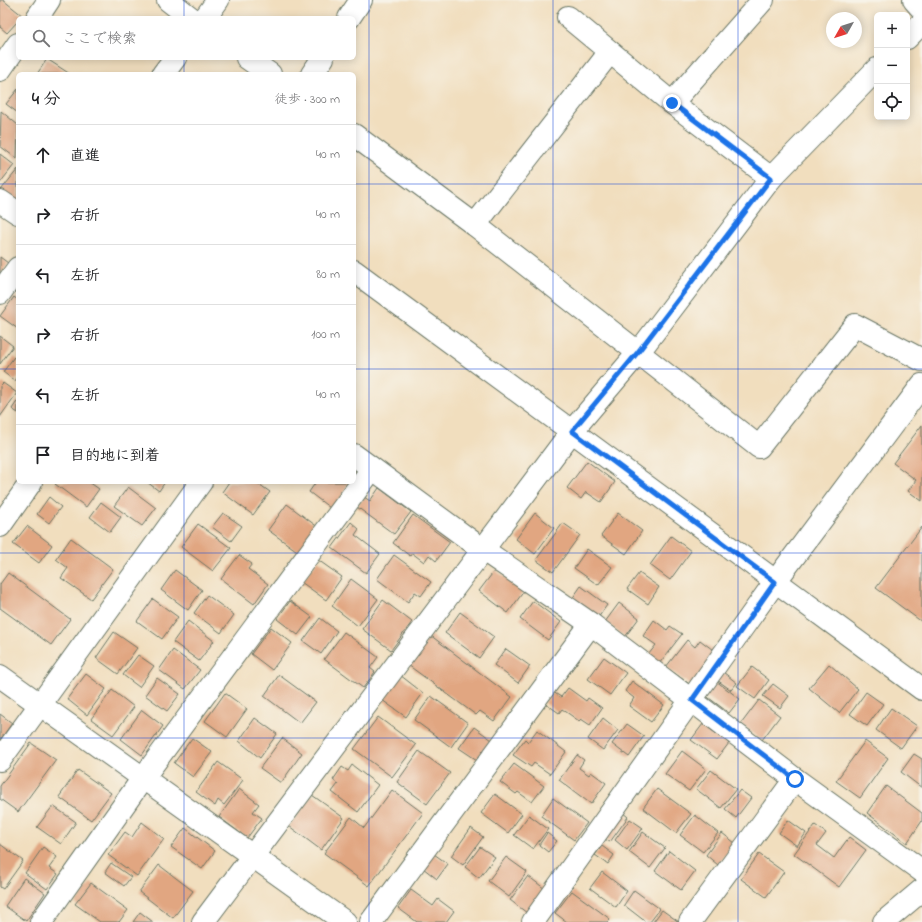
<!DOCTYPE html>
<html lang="ja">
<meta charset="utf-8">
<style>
:root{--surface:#fff;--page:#f6f6f6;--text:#202124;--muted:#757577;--line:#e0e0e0}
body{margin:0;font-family:"Indie Flower","Klee One",sans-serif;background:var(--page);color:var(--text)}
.controls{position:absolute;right:12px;top:12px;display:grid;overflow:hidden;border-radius:6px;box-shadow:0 2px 10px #0003}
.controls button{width:36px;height:36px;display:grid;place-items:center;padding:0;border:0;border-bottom:1px solid var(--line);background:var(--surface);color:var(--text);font:20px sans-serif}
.compass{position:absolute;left:826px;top:12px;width:36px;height:36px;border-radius:50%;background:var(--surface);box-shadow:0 2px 10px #0003;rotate:231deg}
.stop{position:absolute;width:12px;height:12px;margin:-9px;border:3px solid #1a73e8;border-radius:50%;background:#fff}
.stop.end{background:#1a73e8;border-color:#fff;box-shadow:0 1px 4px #0008}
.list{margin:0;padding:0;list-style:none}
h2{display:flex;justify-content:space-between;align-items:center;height:52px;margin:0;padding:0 16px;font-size:17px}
h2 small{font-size:13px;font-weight:400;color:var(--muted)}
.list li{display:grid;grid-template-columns:26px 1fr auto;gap:12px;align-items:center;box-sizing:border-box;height:60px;padding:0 16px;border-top:1px solid var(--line)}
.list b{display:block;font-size:15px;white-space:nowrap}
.list em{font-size:13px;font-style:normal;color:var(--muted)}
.icon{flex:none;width:22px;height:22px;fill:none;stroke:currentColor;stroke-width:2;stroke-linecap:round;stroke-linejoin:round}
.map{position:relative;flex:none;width:922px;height:922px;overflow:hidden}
.search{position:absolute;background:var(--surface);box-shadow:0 2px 10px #0003;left:16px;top:16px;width:340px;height:44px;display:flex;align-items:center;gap:10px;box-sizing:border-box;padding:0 14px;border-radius:6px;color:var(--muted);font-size:15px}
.panel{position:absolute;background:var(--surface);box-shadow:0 2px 10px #0003;left:16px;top:72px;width:340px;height:412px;border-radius:6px}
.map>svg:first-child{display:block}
.building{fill:#e1a681}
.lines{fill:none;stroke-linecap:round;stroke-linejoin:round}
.minor-casing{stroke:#687564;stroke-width:24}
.major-casing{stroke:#687564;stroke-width:24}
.minor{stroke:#fff;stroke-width:22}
.major{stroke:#fff;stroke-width:22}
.route{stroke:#1a73e8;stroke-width:5}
.grid{fill:none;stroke:#1d4ed8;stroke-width:1;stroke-opacity:0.55}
</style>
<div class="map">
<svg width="922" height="922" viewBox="0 0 922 922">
<rect width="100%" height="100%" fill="#f7f3e8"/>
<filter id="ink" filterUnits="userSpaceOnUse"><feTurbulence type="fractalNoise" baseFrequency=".025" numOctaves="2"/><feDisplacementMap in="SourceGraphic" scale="8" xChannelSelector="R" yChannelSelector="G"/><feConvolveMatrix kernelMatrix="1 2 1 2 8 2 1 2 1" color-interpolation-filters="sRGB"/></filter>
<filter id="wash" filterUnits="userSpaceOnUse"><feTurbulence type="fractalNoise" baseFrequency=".012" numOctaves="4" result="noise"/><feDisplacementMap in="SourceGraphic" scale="16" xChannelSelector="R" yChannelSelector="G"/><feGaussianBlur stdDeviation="0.9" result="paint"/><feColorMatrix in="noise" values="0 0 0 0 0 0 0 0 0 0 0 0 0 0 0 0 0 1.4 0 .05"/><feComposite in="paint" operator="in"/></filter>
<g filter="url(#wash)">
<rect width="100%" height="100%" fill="#f1debe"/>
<g id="blocks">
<g class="building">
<polygon points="0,0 3,0 23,16 18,18 18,21 7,33 0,27"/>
<polygon points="47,59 70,74 37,74"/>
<polygon points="18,89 18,113 6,104"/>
<polygon points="1,111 18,125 17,159 0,146"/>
<polygon points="0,154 14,165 0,183"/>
<polygon points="18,169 18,203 1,190"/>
<polygon points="0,257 8,263 0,274"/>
<polygon points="14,297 18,300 18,329 0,316"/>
<polygon points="0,336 13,346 0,364"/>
<polygon points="14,357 18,360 18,376 15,381 3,372"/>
<polygon points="3,383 17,393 0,417 0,386"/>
<polygon points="18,400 18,413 12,409"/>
<polygon points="922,425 922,501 908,491 916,480 893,463"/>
<polygon points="587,461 615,482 601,502 586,492 581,499 567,488"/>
<polygon points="57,482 89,482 99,489 86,507 55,484"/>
<polygon points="147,482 165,482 159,491"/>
<polygon points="229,482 256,482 270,492 253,515 222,492"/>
<polygon points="316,482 349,482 334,511 309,492"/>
<polygon points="128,487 156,508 142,526 114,506"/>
<polygon points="379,488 411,512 394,534 357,507 364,497 370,501"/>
<polygon points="49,497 61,507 49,523 37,514"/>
<polygon points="101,502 121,517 110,532 90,517"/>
<polygon points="287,504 319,528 300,553 268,530"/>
<polygon points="223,513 242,526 231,541 212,527"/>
<polygon points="535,513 554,528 535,554 516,539"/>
<polygon points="618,513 642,531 626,554 601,536"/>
<polygon points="413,515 450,542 436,561 429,555 424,562 412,553 410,556 393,543"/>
<polygon points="351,522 359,529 355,535 380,554 366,573 332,548"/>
<polygon points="563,523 580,535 553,572 536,560"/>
<polygon points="198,524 231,548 213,571 181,547"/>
<polygon points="27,526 52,545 39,563 13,544"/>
<polygon points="922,527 922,622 876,588"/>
<polygon points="671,536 691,551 670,580 650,565"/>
<polygon points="71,538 113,569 91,599 61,578 68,568 56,559"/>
<polygon points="587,549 612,567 598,585 574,568"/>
<polygon points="239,555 252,564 248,569 268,584 254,604 221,579"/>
<polygon points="394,555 431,582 421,596 415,592 408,602 377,579"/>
<polygon points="318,560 342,577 326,600 301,582"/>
<polygon points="175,570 202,590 188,610 161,590"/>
<polygon points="495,570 524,591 508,613 479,591"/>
<polygon points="8,573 70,619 51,645 0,608 0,584"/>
<polygon points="639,573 659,587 648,604 627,589"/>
<polygon points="351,579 378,599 358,626 332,606"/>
<polygon points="581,586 607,605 598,618 572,599"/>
<polygon points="207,595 234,615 221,633 194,613"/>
<polygon points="153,599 178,617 162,639 137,621"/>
<polygon points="383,600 412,622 391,650 362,629"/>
<polygon points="290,601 312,617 298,635 277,619"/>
<polygon points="533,601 561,622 548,640 520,619"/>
<polygon points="619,603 639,618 625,637 605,622"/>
<polygon points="460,612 494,637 479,658 445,633"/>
<polygon points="320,618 337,631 321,654 303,641"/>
<polygon points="654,620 667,630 670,626 682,634 659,664 648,655 656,645 643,636"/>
<polygon points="188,621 214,641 199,661 173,642"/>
<polygon points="271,627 292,643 272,670 251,654"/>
<polygon points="114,632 137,648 118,674 96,658"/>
<polygon points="344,632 378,657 370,668 375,672 363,688 324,659"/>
<polygon points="430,635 512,697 494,721 480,711 476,715 408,665"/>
<polygon points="687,640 695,647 700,640 717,653 692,686 666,667"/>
<polygon points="506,649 530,666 518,683 494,665"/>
<polygon points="173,650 200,670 185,689 159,670"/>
<polygon points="138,655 154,666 139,687 123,675"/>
<polygon points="604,657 626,673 610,695 588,679"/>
<polygon points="829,664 858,689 839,713 809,688"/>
<polygon points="752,667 769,680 755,699 737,686"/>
<polygon points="723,672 737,683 731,690 717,680"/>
<polygon points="86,674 106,689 87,715 67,699"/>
<polygon points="279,675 316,702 300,723 264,696"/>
<polygon points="400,675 423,693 406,717 382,700"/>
<polygon points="157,678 180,694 167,711 145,695"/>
<polygon points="632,681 664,705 651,722 629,706 634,698 625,691"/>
<polygon points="716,681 740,699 729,713 705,695"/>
<polygon points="773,684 789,696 780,708 763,696"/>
<polygon points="568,688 586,701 588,698 602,708 590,725 581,719 579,721 562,709 559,713 545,703 553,692 561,697"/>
<polygon points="112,690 134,707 113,735 91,719"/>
<polygon points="866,692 883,704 867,726 850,714"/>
<polygon points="225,693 247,709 227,737 205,721"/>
<polygon points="431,696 468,723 451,747 414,720"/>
<polygon points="759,700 780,716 762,740 741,724"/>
<polygon points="891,708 917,726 901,748 876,730"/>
<polygon points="142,710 163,726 142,755 121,739"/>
<polygon points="0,714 12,723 0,740"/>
<polygon points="378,717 416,745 392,777 354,749"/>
<polygon points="255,718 277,734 260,758 239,741"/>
<polygon points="603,718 618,730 603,750 588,739"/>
<polygon points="627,724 644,736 629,757 612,744"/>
<polygon points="703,724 729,743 717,759 691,740"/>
<polygon points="474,727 492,740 477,760 459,748"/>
<polygon points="537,730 566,752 550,774 534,763 531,767 513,755 525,739 528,742"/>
<polygon points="192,738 212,752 193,777 174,763"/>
<polygon points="282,738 302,753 281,783 260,768"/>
<polygon points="865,741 888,758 860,798 836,781"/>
<polygon points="31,743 56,760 18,812 0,799 0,786"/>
<polygon points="419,751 450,773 427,804 397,782"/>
<polygon points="682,751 706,769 689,791 665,774"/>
<polygon points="914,754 922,759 922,788 901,772"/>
<polygon points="577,755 584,760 579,768 589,775 591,772 606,783 591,804 559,780"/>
<polygon points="218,762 243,780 224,805 218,800 215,806 196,792"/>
<polygon points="514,764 544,786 532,802 518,792 516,794 500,782"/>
<polygon points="352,765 378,785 358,812 332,792 338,784 333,780 342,767 348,771"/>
<polygon points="78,770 111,793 91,820 59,797"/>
<polygon points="711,770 736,789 721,808 696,789"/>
<polygon points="886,786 922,813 922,821 907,843 867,813"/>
<polygon points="239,789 259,804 253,812 262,818 247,838 219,817"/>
<polygon points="657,789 691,814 676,833 643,808"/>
<polygon points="392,790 423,813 369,886 324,853 351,817 364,828"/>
<polygon points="740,790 751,798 736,818 725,809"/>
<polygon points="495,794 522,814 508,833 481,813"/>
<polygon points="312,795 344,818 321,850 289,826"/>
<polygon points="553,798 587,823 574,840 541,816"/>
<polygon points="53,806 76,822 61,844 37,827"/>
<polygon points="622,812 628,817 610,842 603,838"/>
<polygon points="529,815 548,829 533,849 514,835"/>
<polygon points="695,815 718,833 703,852 680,835"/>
<polygon points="630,819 643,828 627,850 615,840"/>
<polygon points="788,820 806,833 797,846 779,833"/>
<polygon points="142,822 164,839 137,876 108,855 125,832 132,837"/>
<polygon points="815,825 826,833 817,845 834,858 849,837 866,850 839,887 794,854"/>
<polygon points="185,828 215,851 202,869 171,847"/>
<polygon points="471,828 483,837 463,865 451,856"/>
<polygon points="643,832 665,848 650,868 629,852"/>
<polygon points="547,833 557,841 548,852 539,845"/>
<polygon points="722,833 735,843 718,865 706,855"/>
<polygon points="0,844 23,861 3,889 0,887"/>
<polygon points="602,846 614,855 608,864 595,855"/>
<polygon points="43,847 57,857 49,868 58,874 47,889 25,873"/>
<polygon points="480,847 495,857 479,878 465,867"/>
<polygon points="669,851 695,871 681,890 655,871"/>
<polygon points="434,854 448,864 437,879 423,868"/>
<polygon points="759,854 784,872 766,897 741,879"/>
<polygon points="506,857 527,872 509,897 488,881"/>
<polygon points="111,863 131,877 124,886 105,872"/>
<polygon points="159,865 193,891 173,918 139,892"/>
<polygon points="602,872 627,891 616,907 590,888"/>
<polygon points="528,876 545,889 527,913 510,900"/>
<polygon points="24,878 45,893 26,921 5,906"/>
<polygon points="91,883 128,910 119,922 100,922 75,904"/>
<polygon points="411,890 433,906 438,899 454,911 446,922 417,922 398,908"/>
<polygon points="634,890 660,909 650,922 646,922 624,905"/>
<polygon points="572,891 610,919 607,922 567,922 555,913"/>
<polygon points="662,910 679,922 653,922"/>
<polygon points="140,912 153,922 133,922"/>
</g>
</g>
</g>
<g filter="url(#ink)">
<use href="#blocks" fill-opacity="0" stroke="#687564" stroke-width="1"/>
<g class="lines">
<defs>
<g id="minor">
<polyline points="168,0 191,18"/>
<polyline points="914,0 922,9"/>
<polyline points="568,17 672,103 771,178"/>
<polyline points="37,18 49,0"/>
<polyline points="205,18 218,0"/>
<polyline points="349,18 361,0"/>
<polyline points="907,38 922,23"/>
<polyline points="247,58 270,74"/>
<polyline points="0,70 18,44"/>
<polyline points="163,74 175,58"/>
<polyline points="312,74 323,58"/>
<polyline points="672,103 763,0"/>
<polyline points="354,135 475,225 759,447 855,325 922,360"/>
<polyline points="0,201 18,213"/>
<polyline points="475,225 610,52"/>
<polyline points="354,271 922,689"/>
<polyline points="0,293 18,268"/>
<polyline points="354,455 482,549 591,624 795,779 922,871"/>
<polyline points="0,526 31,482"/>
<polyline points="0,676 345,922"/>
<polyline points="0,760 201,482"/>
<polyline points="41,922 143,778 372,469"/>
<polyline points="203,922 572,431 638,353 771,178 877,69"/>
<polyline points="371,922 591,624"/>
<polyline points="533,922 775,582 922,385"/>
<polyline points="690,922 795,779"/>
</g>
<polyline id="major" points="884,922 922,890"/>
</defs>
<use href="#minor" class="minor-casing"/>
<use href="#major" class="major-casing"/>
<use href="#minor" class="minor"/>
<use href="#major" class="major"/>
</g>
</g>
<g class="lines" filter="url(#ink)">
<polyline class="route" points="672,103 771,178 638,352 572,431 775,582 692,700 795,779"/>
</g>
<path class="grid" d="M184,0V18M369,0V922M553,0V922M738,0V922M184,58V74M0,184H18M354,184H922M0,369H18M354,369H922M184,482V922M0,553H922M0,738H922"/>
</svg>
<div class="controls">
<button>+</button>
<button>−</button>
<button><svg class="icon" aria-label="locate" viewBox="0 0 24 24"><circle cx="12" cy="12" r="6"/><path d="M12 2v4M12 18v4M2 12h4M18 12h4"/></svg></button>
</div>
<svg class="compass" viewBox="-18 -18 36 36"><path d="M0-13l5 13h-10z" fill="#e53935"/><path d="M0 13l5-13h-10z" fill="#757577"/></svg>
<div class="stop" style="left:795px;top:779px"></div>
<div class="stop end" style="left:672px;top:103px"></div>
<div class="search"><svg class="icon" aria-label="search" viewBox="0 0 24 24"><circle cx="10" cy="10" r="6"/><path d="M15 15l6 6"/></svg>ここで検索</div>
<section class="panel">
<h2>4 分<small>徒歩 · 300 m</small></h2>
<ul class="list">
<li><svg class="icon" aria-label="ahead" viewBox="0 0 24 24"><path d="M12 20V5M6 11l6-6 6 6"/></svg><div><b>直進</b></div><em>40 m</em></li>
<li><svg class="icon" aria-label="right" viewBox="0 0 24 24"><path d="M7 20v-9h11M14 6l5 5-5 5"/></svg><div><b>右折</b></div><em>40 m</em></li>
<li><svg class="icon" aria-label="left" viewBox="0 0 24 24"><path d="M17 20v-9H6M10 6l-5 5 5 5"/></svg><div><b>左折</b></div><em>80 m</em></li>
<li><svg class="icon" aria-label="right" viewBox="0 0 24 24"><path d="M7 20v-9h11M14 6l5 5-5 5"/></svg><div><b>右折</b></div><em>100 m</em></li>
<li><svg class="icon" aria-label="left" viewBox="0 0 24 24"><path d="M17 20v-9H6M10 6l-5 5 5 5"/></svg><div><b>左折</b></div><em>40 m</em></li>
<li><svg class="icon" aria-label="arrive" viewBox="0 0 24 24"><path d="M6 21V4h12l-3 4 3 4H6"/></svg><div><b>目的地に到着</b></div></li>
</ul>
</section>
</div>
